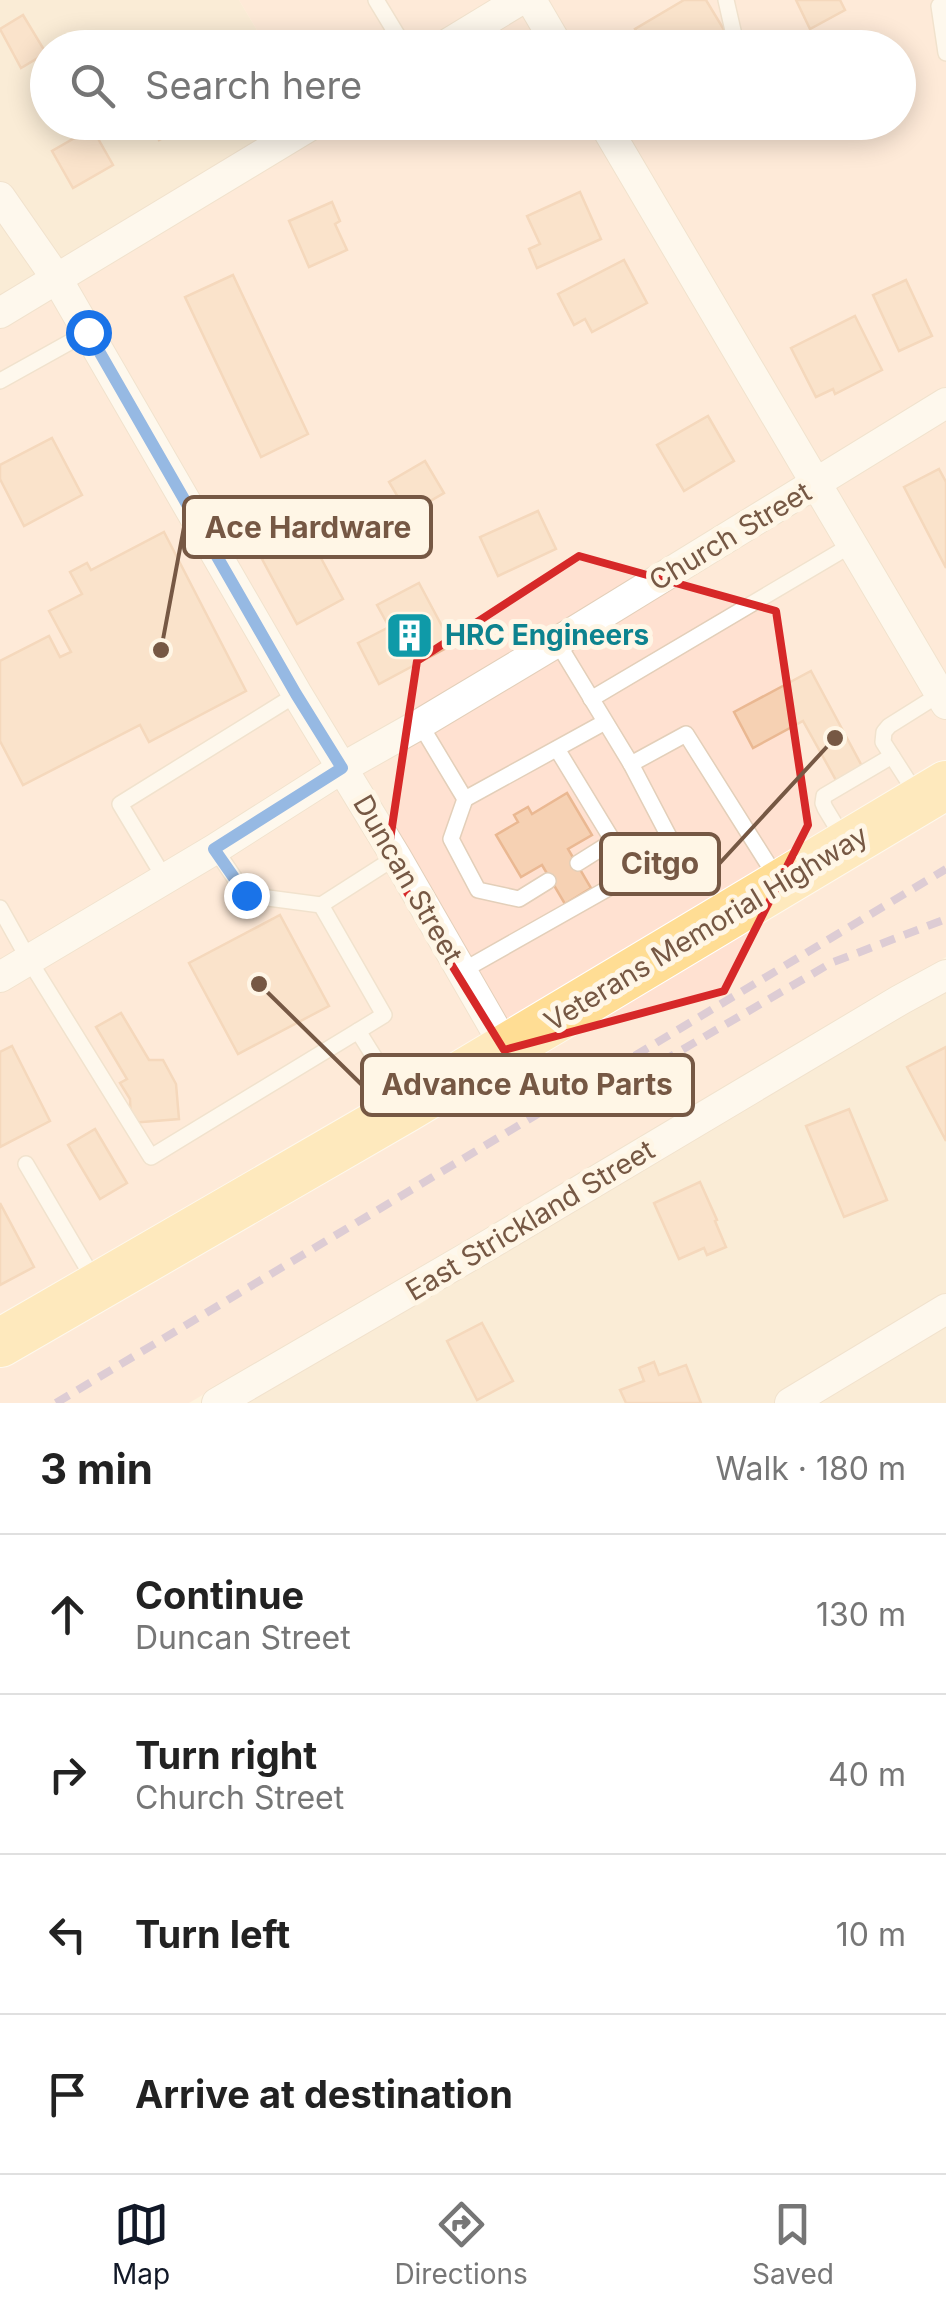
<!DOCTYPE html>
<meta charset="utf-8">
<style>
:root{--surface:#fff;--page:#f6f6f6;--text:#222;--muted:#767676;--line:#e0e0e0;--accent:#111827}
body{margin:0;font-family:Inter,sans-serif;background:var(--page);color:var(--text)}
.stop{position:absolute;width:30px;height:30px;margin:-22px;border:8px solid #1a73e8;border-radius:50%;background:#fff}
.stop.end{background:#1a73e8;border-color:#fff;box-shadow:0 2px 10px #0008}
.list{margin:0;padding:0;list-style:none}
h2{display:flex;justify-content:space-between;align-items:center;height:130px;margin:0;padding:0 40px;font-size:42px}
h2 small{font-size:32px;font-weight:400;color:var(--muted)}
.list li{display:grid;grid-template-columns:65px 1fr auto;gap:30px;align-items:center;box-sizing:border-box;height:160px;padding:0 40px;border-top:2px solid var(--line)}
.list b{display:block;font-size:38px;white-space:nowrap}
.list p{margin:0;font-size:32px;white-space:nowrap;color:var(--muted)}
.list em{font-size:32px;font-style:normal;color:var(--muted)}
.icon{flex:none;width:55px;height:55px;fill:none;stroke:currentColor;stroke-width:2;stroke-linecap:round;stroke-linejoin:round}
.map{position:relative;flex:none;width:946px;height:1403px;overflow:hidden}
.search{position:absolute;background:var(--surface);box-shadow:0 5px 25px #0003;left:30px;right:30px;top:30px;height:110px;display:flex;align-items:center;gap:25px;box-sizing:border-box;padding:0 35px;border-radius:55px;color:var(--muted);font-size:38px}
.sheet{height:770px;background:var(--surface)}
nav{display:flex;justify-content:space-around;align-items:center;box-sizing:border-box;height:140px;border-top:2px solid var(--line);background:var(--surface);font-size:28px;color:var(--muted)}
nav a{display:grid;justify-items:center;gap:5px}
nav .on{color:var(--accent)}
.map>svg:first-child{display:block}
.residential{fill:#f7e5cc}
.commercial{fill:#ffe1d1}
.building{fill:#f6d1b3;stroke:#eab892;stroke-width:2.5}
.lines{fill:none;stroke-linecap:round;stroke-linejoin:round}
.service-casing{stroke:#e3cfb9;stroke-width:18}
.minor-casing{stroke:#e3cfb9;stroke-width:32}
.primary-casing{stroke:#fff;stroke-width:50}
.service{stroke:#fff;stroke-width:15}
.minor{stroke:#fff;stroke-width:30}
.primary{stroke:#ffdd94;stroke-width:48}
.rail{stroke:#b69dc8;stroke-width:8;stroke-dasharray:15 10;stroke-linecap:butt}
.route{stroke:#1a73e8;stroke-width:12}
.marked{fill:none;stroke:#d62828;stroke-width:8;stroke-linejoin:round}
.labels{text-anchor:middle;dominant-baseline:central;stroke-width:10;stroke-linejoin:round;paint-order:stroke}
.street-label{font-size:28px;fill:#765844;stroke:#fff6e6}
.culture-label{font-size:28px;font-weight:bold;fill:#0d838f;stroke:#fff6e6;text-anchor:start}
.leader{fill:none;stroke:#765844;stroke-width:4}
.callout-dot{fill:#765844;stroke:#fff6e6;stroke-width:4}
.callout{fill:#fff6e6;stroke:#765844;stroke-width:4}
.callout-label{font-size:30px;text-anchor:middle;font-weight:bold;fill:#765844}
</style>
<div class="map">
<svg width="946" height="1403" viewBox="0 0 946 1403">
<rect width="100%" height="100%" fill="#fef3de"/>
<g class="residential">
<polygon points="0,0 239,0 267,47 48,48 48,122 312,122 0,312"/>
<polygon points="946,961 946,1403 248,1403"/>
</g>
<polygon class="commercial" points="239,0 946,0 946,957 189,1403 0,1403 0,313 312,123 898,122 898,48 267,47"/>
<g class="building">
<polygon points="684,0 706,0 729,38 714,48 646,48 635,29"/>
<polygon points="796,0 840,0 845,10 810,29"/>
<polygon points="23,15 46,53 21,68 0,29"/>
<polygon points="151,122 196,122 159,140"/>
<polygon points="92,128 113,165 73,188 52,151"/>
<polygon points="580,192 601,239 537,268 529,249 540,244 527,216"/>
<polygon points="332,202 340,221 335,224 347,250 309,267 289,221"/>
<polygon points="624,260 647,303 592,332 585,319 574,325 558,294"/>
<polygon points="233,275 308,434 261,457 185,297"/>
<polygon points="906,280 932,336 899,351 873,295"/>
<polygon points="855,316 882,370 835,394 833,389 816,397 791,348"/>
<polygon points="708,416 734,461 684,491 657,445"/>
<polygon points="52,438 82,495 24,526 0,479 0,465"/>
<polygon points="425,461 444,493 408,514 389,482"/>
<polygon points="939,469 946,482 946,568 904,487"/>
<polygon points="538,511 556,549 498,576 480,537"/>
<polygon points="164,532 246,691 149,742 140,725 23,785 0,741 0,661 49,636 60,657 71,652 49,611 82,594 70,572 87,563 91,570"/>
<polygon points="308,534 343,599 297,624 262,559"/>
<polygon points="419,583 452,645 379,684 358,643 389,627 377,605"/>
<polygon points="811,671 863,768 837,782 803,721 753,748 734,712"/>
<polygon points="567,793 592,835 568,849 591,888 565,904 542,865 521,877 496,835 518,822 514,815 528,807 532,814"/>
<polygon points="280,915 329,1006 238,1054 189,963"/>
<polygon points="121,1013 149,1060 163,1060 176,1084 179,1119 131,1123 130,1099 120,1083 127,1079 96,1027"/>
<polygon points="12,1046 50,1121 0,1147 0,1052"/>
<polygon points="946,1047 946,1141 907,1067"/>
<polygon points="849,1109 887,1200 844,1217 806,1126"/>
<polygon points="95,1129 127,1183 100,1199 68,1145"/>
<polygon points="700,1182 717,1220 715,1221 726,1247 707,1255 704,1248 679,1259 654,1203"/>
<polygon points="0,1203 34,1267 0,1285"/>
<polygon points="482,1323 513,1381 477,1400 447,1341"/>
<polygon points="654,1362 659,1375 686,1365 701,1403 626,1403 620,1390 644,1381 639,1368"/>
</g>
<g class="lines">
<defs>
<g id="service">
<polyline points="376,0 405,48"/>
<polyline points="726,0 737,48"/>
<polyline points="946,4 939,6 946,53"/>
<polyline points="611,136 636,122"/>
<polyline points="0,381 88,332"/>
<polyline points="557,642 631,764 686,734 778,880"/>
<polyline points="591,699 853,544"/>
<polyline points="420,724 465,799 605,722"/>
<polyline points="557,749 613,841 578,863"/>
<polyline points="917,795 883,742 884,732 889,726 940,694"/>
<polyline points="465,799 451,839 478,890 519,899 548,881"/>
<polyline points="845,841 825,808 823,803 824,796 892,756"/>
<polyline points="215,849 246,895 321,905"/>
<polyline points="165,879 120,804 297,694"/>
<polyline points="0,908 29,960 151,1157 358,1031 404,1105"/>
<polyline points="462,971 676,850 631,764"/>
<polyline points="358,1031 384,1015 321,905 396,857"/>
<polyline points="26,1164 96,1283"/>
</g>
<g id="minor">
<polyline points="531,0 559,48"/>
<polyline points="441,48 520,0"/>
<polyline points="603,122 946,704"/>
<polyline points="0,197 57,279 297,694 396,857 506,1048"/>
<polyline points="0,313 316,122"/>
<polyline points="0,977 215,849 342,768 420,724 557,642 946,403"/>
<polyline points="217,1403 475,1253 900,1000 946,975"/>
<polyline points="790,1403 946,1309"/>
</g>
<polyline id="primary" points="0,1343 406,1108 946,785"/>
</defs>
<use href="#service" class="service-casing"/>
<use href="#minor" class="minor-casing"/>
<use href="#primary" class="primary-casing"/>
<use href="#service" class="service"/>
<use href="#minor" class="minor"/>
<use href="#primary" class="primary"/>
<g class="rail">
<polyline points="661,1062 831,963 946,919"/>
<polyline points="56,1403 946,869"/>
</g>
</g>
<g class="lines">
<polyline class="route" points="88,332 296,694 342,768 214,849 246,895"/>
</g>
<path d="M0 0H946V1403H0ZM579,556L776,611L808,825L724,991L504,1050L387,860L417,661Z" fill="#fef3de" fill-opacity=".55" fill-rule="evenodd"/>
<path class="marked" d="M579,556L776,611L808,825L724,991L504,1050L387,860L417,661Z"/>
<defs>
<symbol id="building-square" viewBox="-11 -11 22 22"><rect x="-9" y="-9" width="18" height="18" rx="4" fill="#0f9aa8" stroke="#fff6e6"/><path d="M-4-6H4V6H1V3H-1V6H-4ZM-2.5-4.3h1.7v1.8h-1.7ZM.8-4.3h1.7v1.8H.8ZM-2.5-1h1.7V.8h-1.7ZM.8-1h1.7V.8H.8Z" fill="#fff"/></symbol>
</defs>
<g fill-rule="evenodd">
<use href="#building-square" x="382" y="608" width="55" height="55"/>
</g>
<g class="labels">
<g class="street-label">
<text transform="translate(730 536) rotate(-31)">Church Street</text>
<text transform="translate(408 879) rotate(60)">Duncan Street</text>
<text transform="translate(706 928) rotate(-31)">Veterans Memorial Highway</text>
<text transform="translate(530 1220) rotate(-31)">East Strickland Street</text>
</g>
<g class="culture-label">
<text x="445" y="635">HRC Engineers</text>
</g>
</g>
<path class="leader" d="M161 650L184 527M835 738L719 864M259 984L362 1085"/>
<g class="callout-dot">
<circle cx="161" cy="650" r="10"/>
<circle cx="835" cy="738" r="10"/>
<circle cx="259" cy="984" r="10"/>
</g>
<g class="callout">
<rect x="184" y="497" width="247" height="60" rx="10"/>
<rect x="601" y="834" width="118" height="60" rx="10"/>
<rect x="362" y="1055" width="331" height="60" rx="10"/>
</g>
<g class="callout-label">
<text x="308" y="538">Ace Hardware</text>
<text x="660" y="874">Citgo</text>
<text x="527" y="1095">Advance Auto Parts</text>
</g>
</svg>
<div class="stop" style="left:88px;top:332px"></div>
<div class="stop end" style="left:246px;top:895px"></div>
<div class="search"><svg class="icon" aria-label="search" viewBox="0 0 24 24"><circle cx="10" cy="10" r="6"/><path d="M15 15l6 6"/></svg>Search here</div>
</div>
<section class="sheet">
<h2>3 min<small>Walk · 180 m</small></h2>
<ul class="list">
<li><svg class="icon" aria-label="ahead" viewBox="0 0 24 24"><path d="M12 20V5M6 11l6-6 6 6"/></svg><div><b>Continue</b><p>Duncan Street</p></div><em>130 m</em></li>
<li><svg class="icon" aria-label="right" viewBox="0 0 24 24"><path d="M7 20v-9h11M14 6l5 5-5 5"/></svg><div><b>Turn right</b><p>Church Street</p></div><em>40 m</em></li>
<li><svg class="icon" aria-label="left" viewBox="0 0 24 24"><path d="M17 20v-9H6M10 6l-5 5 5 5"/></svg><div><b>Turn left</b></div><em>10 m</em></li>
<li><svg class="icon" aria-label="arrive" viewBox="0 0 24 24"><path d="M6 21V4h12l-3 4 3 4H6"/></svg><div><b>Arrive at destination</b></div></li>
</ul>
</section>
<nav>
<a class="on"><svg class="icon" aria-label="map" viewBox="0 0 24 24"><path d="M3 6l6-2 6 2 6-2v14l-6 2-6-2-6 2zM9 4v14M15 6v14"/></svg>Map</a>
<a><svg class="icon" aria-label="directions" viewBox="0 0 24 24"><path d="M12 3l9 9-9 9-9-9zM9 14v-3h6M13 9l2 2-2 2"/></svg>Directions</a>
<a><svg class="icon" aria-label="saved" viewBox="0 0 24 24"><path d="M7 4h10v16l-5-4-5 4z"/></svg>Saved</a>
</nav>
